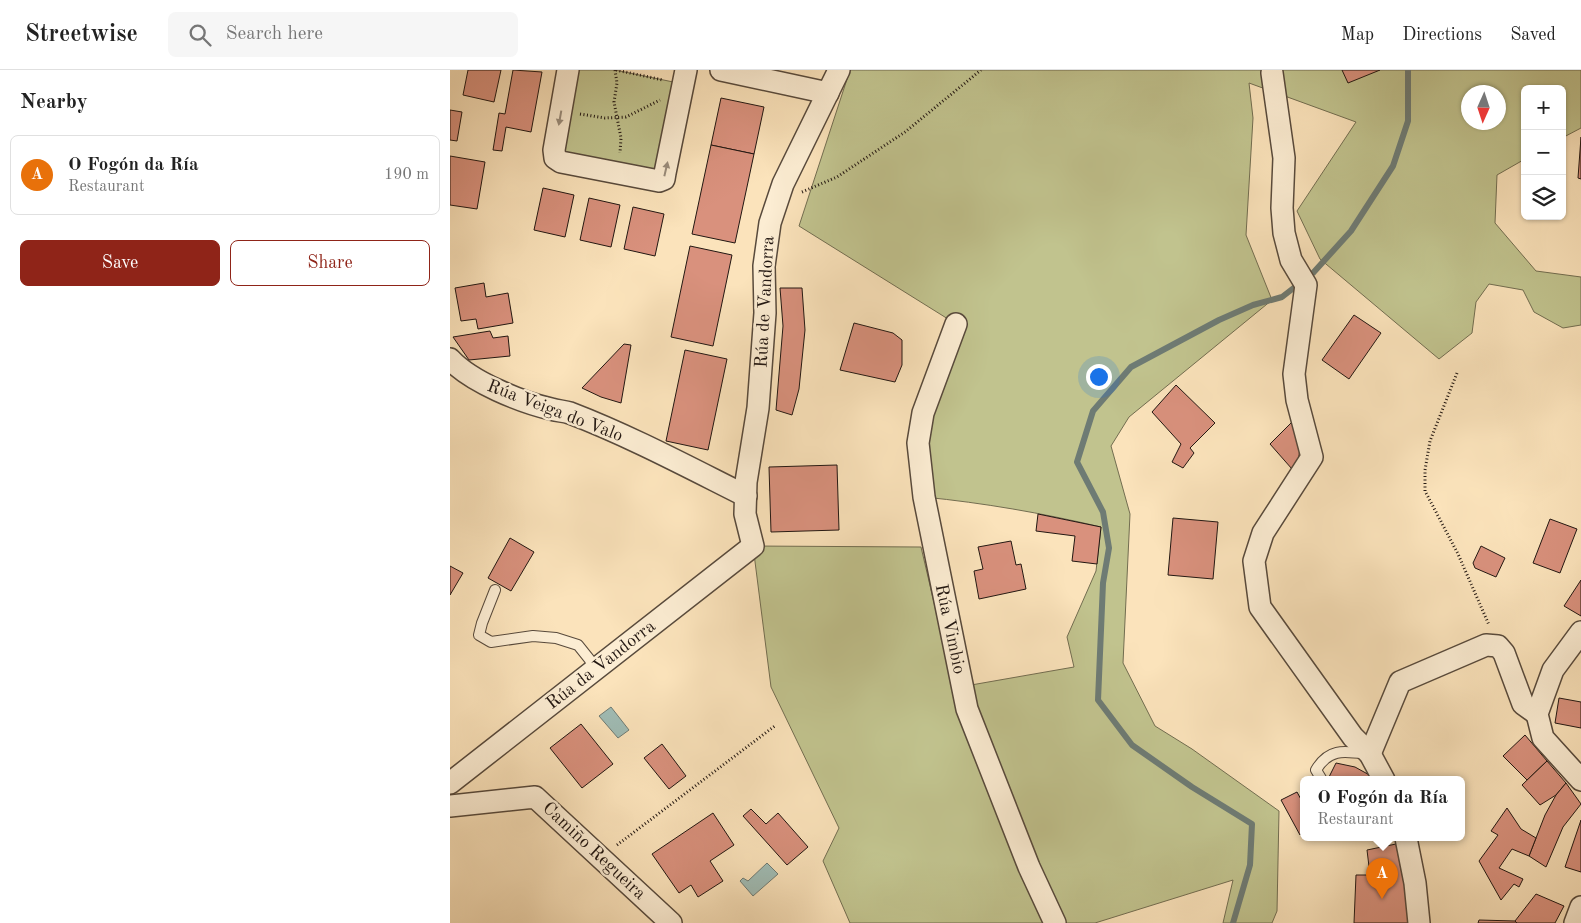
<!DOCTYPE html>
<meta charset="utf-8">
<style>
:root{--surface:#fff;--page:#f6f6f6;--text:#222;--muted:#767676;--line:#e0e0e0;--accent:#8f2418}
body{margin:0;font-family:"Old Standard TT",serif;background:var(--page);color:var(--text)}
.controls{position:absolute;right:15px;top:15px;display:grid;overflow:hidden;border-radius:8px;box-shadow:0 1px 4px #0004}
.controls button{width:45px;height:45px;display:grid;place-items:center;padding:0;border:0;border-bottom:1px solid var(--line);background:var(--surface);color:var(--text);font:25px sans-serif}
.compass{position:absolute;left:1011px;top:15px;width:45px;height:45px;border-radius:50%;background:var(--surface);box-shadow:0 1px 4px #0004;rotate:183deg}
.you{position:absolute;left:648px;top:306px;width:18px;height:18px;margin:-12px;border:4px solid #fff;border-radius:50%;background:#1a73e8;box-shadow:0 0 0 8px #1a73e833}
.badge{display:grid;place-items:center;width:32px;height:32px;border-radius:50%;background:var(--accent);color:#fff;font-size:16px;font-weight:700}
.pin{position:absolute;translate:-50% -41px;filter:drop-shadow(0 1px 2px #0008)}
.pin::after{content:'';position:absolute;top:26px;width:18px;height:15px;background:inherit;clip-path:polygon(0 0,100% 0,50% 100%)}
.popup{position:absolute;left:850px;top:706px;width:165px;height:65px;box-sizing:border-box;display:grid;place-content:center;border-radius:8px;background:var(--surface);filter:drop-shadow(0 1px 4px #0005);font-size:16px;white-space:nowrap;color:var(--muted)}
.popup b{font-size:19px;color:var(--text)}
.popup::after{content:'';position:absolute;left:50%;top:100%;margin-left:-10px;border:10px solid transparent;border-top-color:var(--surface)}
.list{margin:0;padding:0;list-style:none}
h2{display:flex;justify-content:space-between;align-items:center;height:65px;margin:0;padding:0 20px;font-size:21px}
h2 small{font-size:16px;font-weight:400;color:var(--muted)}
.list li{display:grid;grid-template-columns:32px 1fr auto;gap:15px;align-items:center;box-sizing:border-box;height:80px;margin:0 10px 10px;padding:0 10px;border:1px solid var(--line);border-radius:8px}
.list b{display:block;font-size:19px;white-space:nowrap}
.list p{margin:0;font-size:16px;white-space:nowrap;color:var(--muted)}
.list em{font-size:16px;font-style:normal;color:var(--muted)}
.actions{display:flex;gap:10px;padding:15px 20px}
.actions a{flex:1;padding:11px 0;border:1px solid var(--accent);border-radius:8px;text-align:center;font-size:18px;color:var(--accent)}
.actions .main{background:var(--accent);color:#fff}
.icon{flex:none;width:28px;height:28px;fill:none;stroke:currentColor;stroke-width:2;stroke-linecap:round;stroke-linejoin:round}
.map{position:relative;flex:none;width:1131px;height:853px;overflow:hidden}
header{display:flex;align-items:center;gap:30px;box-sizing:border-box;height:70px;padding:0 25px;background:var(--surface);border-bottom:1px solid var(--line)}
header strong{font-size:24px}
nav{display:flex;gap:28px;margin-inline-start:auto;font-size:18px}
.search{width:350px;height:45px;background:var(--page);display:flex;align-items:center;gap:12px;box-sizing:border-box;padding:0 18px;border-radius:8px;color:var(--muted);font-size:19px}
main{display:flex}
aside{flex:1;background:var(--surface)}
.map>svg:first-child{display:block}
.green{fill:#c1c38e;stroke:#726d50;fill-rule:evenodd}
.water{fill:#a0bdb6;stroke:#6e7b74}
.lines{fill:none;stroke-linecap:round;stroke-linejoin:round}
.stream{stroke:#6e7b74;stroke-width:6}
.building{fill:#d9917d;stroke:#221712}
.service-casing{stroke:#584a3c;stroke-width:12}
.minor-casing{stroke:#584a3c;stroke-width:24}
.path{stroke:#221712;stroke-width:3;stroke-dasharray:1 2.5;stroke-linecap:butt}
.service{stroke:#fcedd3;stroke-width:10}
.minor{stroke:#fcedd3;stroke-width:21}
.oneway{fill:#9a8d7c}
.labels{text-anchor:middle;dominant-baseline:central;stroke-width:5;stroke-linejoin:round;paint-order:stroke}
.street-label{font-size:18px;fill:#221712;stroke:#fcedd3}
</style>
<header>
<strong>Streetwise</strong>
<div class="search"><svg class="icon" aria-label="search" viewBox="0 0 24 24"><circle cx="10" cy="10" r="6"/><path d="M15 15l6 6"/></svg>Search here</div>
<nav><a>Map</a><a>Directions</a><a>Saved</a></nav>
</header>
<main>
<aside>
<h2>Nearby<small></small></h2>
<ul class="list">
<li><span class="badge" style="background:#e8710a">A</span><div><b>O Fogón da Ría</b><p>Restaurant</p></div><em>190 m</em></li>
</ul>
<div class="actions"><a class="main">Save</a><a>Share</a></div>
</aside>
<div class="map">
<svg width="1131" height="853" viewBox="0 0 1131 853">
<rect width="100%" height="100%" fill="#fbe3bb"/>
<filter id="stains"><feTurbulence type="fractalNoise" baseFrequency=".004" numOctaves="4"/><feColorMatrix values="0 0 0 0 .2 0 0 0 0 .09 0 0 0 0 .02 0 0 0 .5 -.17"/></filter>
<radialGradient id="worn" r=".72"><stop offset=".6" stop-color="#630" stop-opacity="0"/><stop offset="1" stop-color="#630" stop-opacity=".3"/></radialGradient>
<g class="green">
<polygon points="119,0 165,0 233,14 214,109 105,88"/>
<path d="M400,0H1131V58L1112,68V19H1075V89L1047,105L1045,153L1086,201L1131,207V255L1113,258L1084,242L1073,220L1039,214L1026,232L1022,263L989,289L870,189L847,141L906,52L799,13L803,48L796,165L822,230L679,347L661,376L680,444L673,593L705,656L742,679L829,741L827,841L822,853H773L783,810L645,853H400L373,791L389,758L321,617L303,476L471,477L504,618L624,597L617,567L646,501L651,457C592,443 534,433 474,427L468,373L506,254L349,156ZM1018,22H1048V52H1018Z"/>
</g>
<g class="water">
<polygon points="161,637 179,660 168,668 149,646"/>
<polygon points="317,793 328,804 303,826 290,811 293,808 298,811"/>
</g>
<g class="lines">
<polyline class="stream" points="783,853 800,795 802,754 742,717 682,675 648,630 653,513 659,478 653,442 627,392 643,341 681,297 769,250 803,235 832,227 863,203 901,161 943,96 958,51 958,0"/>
</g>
<g class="building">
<polygon points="18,0 51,0 44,32 13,25"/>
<polygon points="63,0 92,2 81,62 56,57 52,81 43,80 49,43 55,44"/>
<polygon points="892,0 930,0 898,13"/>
<polygon points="271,28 314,37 304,84 261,75"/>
<polygon points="0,40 12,42 7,71 0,70"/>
<polygon points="1131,67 1131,109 1128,108"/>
<polygon points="261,75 304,84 285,173 242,164"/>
<polygon points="0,86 35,92 27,139 0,135"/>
<polygon points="93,118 124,125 115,167 84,160"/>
<polygon points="139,128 170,135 161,177 130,170"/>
<polygon points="183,137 214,144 205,186 174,179"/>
<polygon points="240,176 282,185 263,276 221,267"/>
<polygon points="34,213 36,227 58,223 63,253 28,259 26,249 11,251 5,218"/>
<polygon points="330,218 352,218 355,260 349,319 342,345 326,340 333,256"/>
<polygon points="904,245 931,263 899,309 872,290"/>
<polygon points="404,253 443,263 452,270 452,295 445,312 390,300"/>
<polygon points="40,261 43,268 58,266 60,286 19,290 3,267"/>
<polygon points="174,274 181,275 171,333 151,327 132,318"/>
<polygon points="235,280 277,289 258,380 216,371"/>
<polygon points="726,315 765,353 740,378 744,383 733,398 722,392 731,374 702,342"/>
<polygon points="843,351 850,378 848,394 842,399 820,374"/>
<polygon points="387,395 389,460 321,462 319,397"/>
<polygon points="588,444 651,457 647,494 622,491 625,466 586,461"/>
<polygon points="723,448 768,452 763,509 718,505"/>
<polygon points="1100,449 1127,459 1110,503 1083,493"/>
<polygon points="60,468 84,482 61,521 38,508"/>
<polygon points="561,471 566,495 571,494 576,519 529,529 524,501 533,499 528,477"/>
<polygon points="1031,476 1055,488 1046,507 1025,498 1023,493"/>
<polygon points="0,496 13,503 0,525"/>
<polygon points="1131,510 1131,546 1114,536"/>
<polygon points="1109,628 1131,632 1131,658 1105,653"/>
<polygon points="131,654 163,694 132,718 100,678"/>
<polygon points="1075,665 1097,691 1077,710 1053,686"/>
<polygon points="212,674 236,706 219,719 194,688"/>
<polygon points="1097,691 1116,713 1106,725 1090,735 1072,715"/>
<polygon points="886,693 905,697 923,707 924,710 878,709"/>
<polygon points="1116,713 1131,734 1113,757 1096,797 1079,786 1095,745 1106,725"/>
<polygon points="847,722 853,733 853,761 850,765 831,730"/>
<polygon points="1057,738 1071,759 1086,768 1079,786 1062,779 1049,798 1073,809 1069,817 1064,814 1051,830 1029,791 1048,765 1041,761"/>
<polygon points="301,739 316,754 328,743 358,777 337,795 293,746"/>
<polygon points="263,743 284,775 260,791 273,811 248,827 241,815 229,823 202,784"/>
<polygon points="1131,750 1131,802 1115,797"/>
<polygon points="946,774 962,853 904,853 906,805 920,805 917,780"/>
<polygon points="1086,824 1114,836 1105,853 1067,853 1065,851"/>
<polygon points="1029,850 1065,851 1067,853 1028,853"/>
</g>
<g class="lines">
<defs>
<g id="service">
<polyline points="45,520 32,553 29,565 41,572 83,566 106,568 128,575 140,590 144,601"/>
<path d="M872,710L866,700C879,678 894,681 917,684"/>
</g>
<g id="minor">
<polyline points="118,0 104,80 105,88 111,92 209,111 214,109 215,103 236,0"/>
<polyline points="271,0 378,23"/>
<polyline points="822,3 834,88 832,138 834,163 841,190 856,215 844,304 847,330 862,387 813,463 804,491 810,537 903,667 920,684 934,710"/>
<polyline points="506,254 473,343 468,373 474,427 517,639 579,797 605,853"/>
<path d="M0,289C21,312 71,332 101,339C107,341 114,341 120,343C180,366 238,397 296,426"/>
<polyline points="1131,562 1103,600 1087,644 1093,668 1131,710"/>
<polyline points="920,684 950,612 1036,575 1048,576 1054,583 1073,634 1087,644"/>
<polyline points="0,713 303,476 295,444 296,412 308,338 315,243 314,196 320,153 333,114 389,0"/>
<polyline points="0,736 85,727 221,853"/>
<polyline points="956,768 965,813 969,853"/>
<polyline points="1125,853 1131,837"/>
</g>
</defs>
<use href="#service" class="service-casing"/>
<use href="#minor" class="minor-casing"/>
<g class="path">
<polyline points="165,0 167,13 164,32 171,68 170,83"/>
<polyline points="166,0 213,10"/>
<polyline points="130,44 155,48 176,47 210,30"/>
<polyline points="352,122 387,107 455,62 531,0"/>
<polyline points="1007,303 980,371 975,400 975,421 1008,484 1039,555"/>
<polyline points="167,775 326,655"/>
</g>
<use href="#service" class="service"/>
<use href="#minor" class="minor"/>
</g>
<defs><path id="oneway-solid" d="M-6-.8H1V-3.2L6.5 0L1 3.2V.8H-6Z" transform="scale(1.25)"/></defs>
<g class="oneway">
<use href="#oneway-solid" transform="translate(110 48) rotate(100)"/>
<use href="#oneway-solid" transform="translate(216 99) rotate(-77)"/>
</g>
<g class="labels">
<g class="street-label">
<text transform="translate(315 232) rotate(-87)">Rúa de Vandorra</text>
<text transform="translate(105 341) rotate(21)">Rúa Veiga do Valo</text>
<text transform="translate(500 559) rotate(78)">Rúa Vimbio</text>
<text transform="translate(151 595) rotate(-38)">Rúa da Vandorra</text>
<text transform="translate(144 781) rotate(43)">Camiño Regueira</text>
</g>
</g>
<rect width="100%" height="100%" filter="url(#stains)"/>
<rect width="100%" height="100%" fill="url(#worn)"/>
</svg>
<div class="controls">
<button>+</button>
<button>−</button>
<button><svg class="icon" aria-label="layers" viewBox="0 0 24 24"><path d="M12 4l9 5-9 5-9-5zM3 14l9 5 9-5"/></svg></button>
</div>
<svg class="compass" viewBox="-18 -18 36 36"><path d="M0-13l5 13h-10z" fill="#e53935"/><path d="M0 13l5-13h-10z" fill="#767676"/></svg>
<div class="you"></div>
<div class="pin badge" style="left:932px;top:829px;background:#e8710a">A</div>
<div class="popup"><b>O Fogón da Ría</b>Restaurant</div>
</div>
</main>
